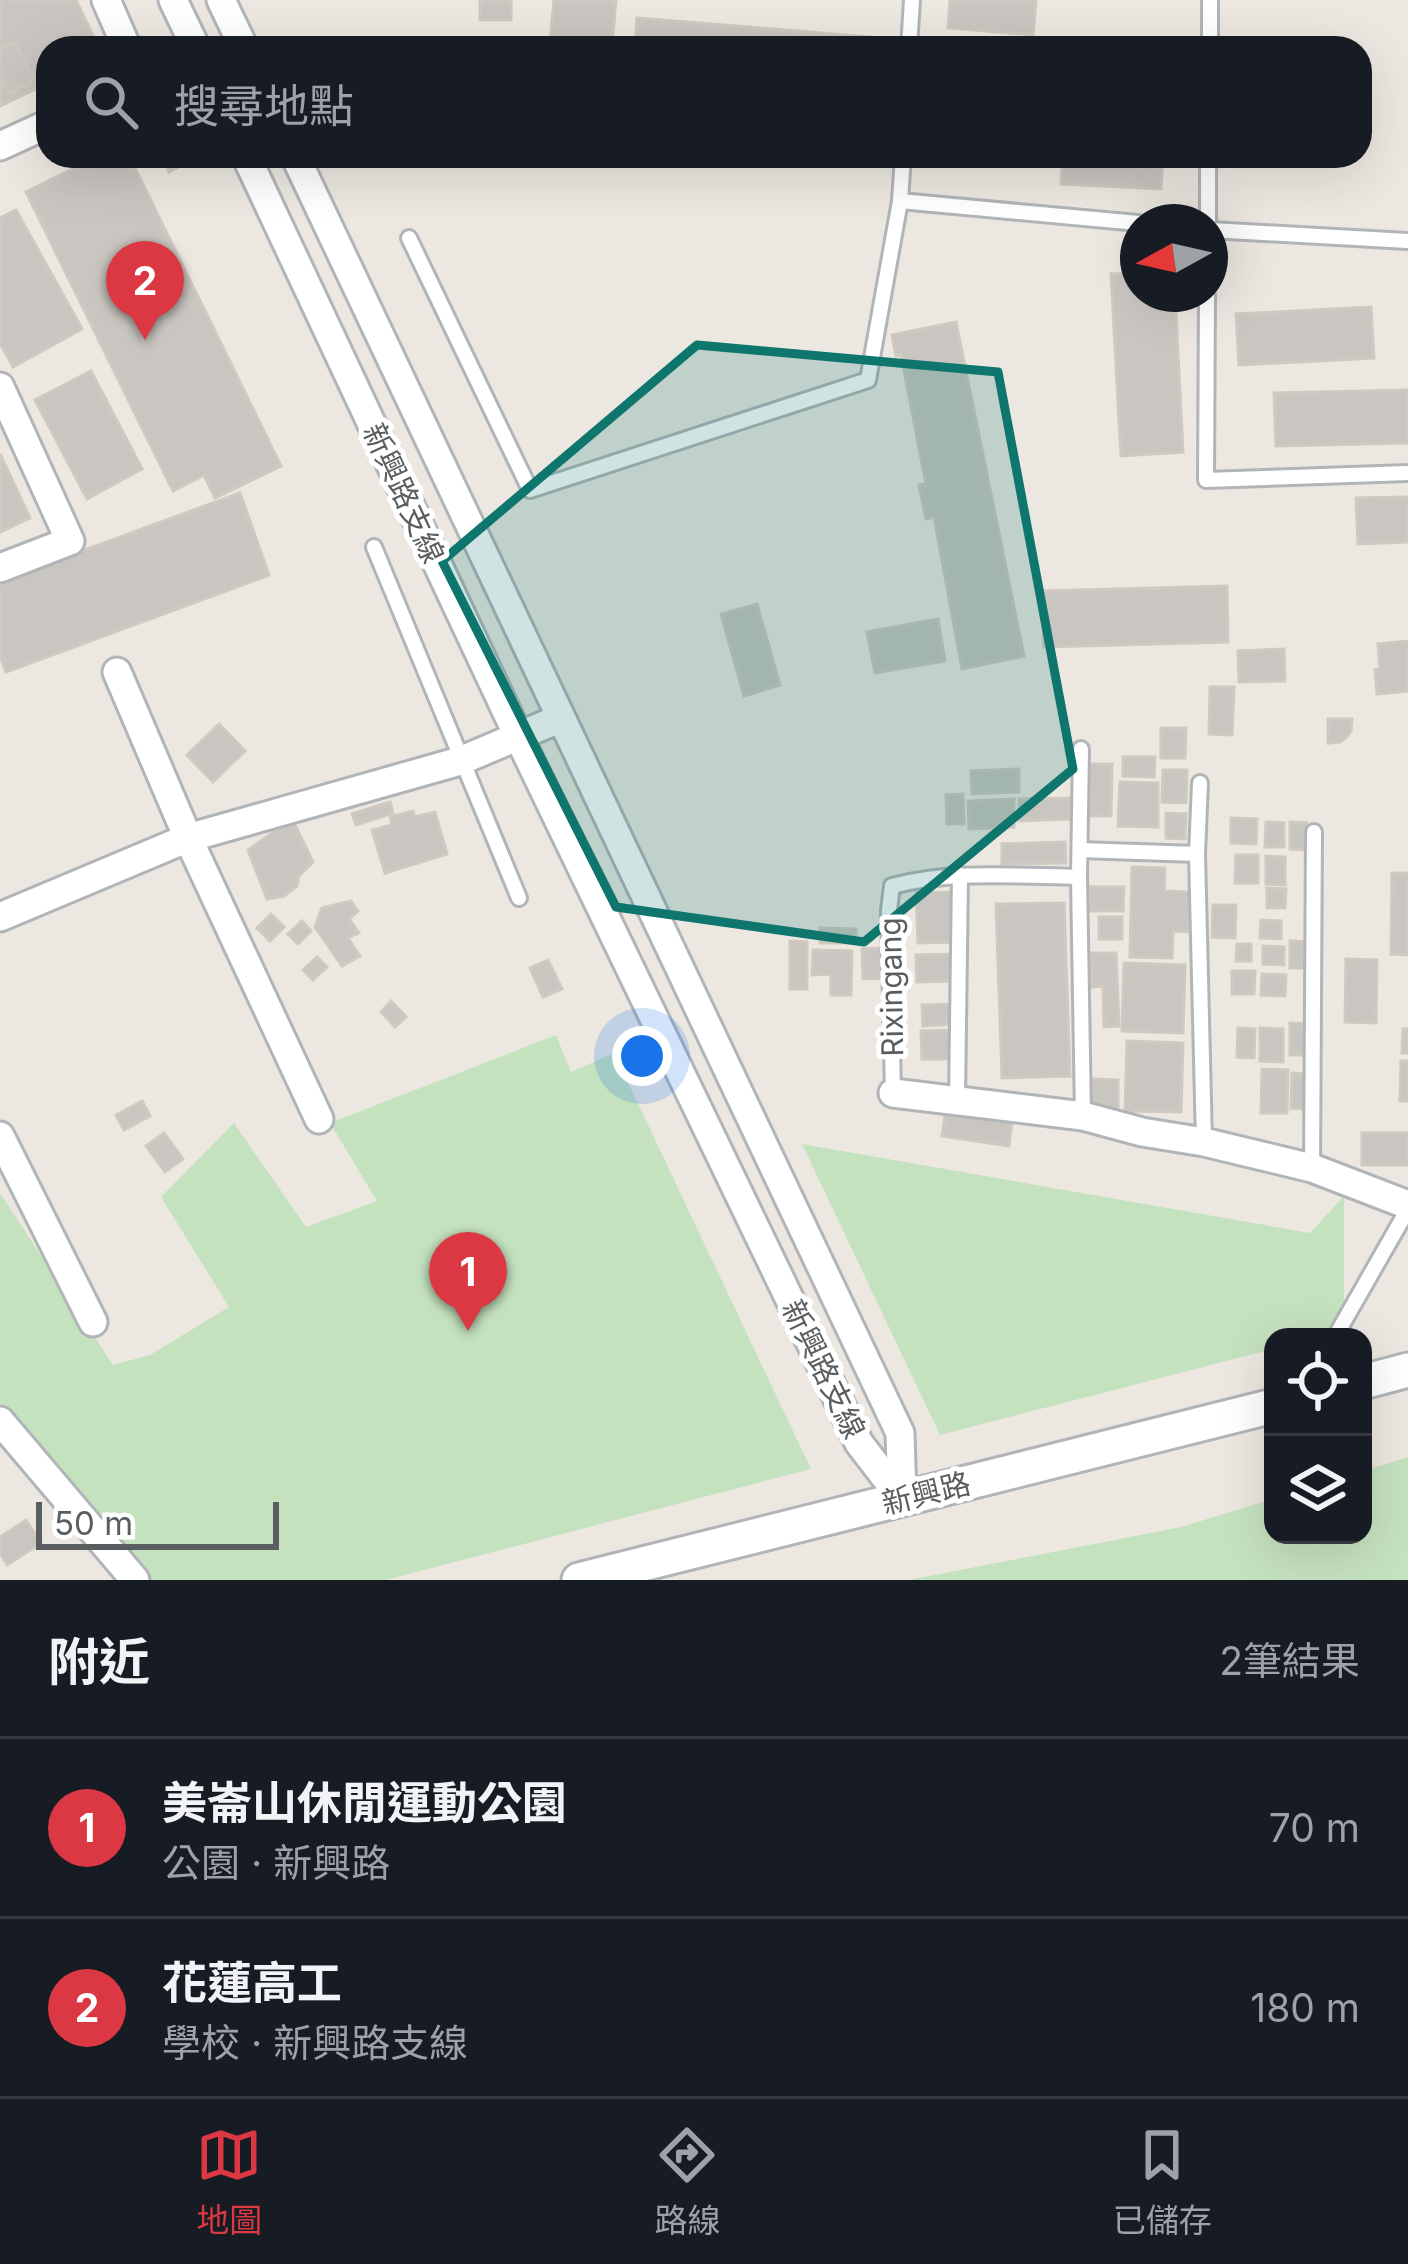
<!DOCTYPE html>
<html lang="zh-TW">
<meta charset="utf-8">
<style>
:root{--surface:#171b24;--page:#242831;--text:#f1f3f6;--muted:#9ea1a6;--line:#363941;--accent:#db3844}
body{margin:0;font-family:Inter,"Noto Sans TC",sans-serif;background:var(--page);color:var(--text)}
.controls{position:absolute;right:36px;bottom:36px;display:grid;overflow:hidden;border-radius:24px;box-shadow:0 12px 48px #0002}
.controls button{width:108px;height:108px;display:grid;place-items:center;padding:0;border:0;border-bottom:3px solid var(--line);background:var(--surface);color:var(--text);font:60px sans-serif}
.compass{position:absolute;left:1120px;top:204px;width:108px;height:108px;border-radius:50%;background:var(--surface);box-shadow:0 12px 48px #0002;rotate:262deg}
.scale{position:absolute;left:36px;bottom:30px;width:243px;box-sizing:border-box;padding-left:12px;border:6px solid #5a5e61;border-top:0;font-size:33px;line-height:42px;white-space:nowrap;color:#5a5e61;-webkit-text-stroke:9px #fff;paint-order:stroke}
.you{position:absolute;left:642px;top:1056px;width:42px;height:42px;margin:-30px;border:9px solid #fff;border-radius:50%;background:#1a73e8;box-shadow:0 0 0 18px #1a73e833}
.badge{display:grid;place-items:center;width:78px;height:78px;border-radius:50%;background:var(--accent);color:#fff;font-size:39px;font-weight:700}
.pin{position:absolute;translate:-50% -99px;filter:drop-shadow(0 3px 6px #0008)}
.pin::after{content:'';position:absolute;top:63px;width:42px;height:36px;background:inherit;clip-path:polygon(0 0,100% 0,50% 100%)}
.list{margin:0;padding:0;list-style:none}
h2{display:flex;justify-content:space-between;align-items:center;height:156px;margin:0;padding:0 48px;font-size:51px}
h2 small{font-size:39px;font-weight:400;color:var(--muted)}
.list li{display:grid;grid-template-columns:78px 1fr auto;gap:36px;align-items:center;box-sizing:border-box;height:180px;padding:0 48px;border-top:3px solid var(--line)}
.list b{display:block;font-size:45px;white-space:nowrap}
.list p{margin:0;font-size:39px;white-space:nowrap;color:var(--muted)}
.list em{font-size:39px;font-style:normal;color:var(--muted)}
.icon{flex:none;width:66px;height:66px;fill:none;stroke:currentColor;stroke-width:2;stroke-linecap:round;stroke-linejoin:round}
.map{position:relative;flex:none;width:1408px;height:1580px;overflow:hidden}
.search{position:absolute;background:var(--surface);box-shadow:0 12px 48px #0002;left:36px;right:36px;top:36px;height:132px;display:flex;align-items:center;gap:30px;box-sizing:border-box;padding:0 42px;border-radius:36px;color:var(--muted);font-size:45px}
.sheet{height:516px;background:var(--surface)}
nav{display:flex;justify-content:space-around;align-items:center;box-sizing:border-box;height:168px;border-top:3px solid var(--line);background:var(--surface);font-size:33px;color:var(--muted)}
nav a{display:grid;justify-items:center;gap:6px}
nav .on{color:var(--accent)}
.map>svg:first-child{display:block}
.green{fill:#c5e2bf}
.building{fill:#c9c5c0;stroke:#d0c9c0;stroke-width:3}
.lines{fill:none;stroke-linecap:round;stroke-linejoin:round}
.service-casing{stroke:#b2b5b8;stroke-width:20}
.minor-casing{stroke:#b2b5b8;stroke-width:33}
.tertiary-casing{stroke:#b2b5b8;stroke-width:39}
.service{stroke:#fff;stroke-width:14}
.minor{stroke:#fff;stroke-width:27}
.tertiary{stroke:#fff;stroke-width:33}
.marked{fill:#0f766e;fill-opacity:0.2;stroke:#0f766e;stroke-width:9;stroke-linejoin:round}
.labels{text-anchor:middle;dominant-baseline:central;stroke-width:10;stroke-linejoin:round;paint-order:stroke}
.street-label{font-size:30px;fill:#5a5e61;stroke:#fff}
</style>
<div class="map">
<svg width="1408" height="1580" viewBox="0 0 1408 1580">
<rect width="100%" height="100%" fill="#ece8e1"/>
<g class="green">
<polygon points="556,1035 571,1072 614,1053 811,1469 386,1580 150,1580 0,1403 0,1193 113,1365 150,1355 229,1307 161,1197 234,1123 306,1227 377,1201 330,1123"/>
<polygon points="802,1144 1310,1233 1344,1196 1344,1330 1318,1337 1273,1337 1273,1349 940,1435"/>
<polygon points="1408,1457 1408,1580 909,1580 1181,1527 1273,1499 1273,1535 1363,1535 1363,1471"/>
</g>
<g class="building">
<polygon points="0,0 76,0 99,48 48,48 48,83 0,106 0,75 10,93 34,80 14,42 0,49"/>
<rect x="480" y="0" width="31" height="20"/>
<polygon points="554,0 616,0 612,45 550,40"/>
<polygon points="950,0 1036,0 1033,35 948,28"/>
<polygon points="637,18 884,38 883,48 635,48"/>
<polygon points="14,42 34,80 10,93 0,75 0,49"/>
<polygon points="99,156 129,156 281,466 215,498 204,475 173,491 26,192"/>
<polygon points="161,156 171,156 177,168 169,172"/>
<polygon points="423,156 459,156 425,165"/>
<polygon points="1063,156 1163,156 1161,189 1061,184"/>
<polygon points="16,210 82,329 13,367 0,343 0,218"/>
<polygon points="1138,273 1138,294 1175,294 1183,452 1121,456 1111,274"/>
<polygon points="1371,307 1374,358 1239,365 1236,314"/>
<polygon points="956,322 1024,656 962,669 934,517 926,519 919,485 926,484 901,355 896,356 892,335"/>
<polygon points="91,371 142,469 87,499 35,400"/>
<polygon points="1408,390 1408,443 1276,446 1274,393"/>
<polygon points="0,454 30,518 0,532"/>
<polygon points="240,493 269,575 6,672 0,656 0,581"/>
<polygon points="1408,497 1408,542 1358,544 1356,498"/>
<polygon points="1227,586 1228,642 1044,647 1042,591"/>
<polygon points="757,604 780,685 744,696 721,614"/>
<polygon points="938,619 945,661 875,673 867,632"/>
<polygon points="1408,641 1408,691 1377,694 1375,670 1380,669 1378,644"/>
<polygon points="1284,649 1285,681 1239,682 1238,651"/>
<polygon points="1210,687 1234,687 1232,735 1209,734"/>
<polygon points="1328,719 1352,719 1351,731 1346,738 1340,742 1328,743"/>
<polygon points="219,724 245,751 213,782 187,755"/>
<polygon points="1161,728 1186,728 1185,758 1161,758"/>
<polygon points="1123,757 1155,757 1154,777 1123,776"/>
<polygon points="1090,764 1112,764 1111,816 1089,816"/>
<polygon points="1019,769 1019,792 972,794 971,771"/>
<polygon points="1163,770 1187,770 1186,803 1162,802"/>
<polygon points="1120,782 1158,783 1158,827 1118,826"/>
<polygon points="963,794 964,824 947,824 946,795"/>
<polygon points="1069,798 1070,819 1019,821 1019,799"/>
<polygon points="1014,799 1014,827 969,829 968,801"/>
<polygon points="390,802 393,813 356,825 352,814"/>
<polygon points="413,811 415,817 435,812 447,854 385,873 372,830 392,825 390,817"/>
<polygon points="1166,813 1186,814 1185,839 1166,838"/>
<polygon points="1231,818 1257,819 1256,844 1231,843"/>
<polygon points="292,819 313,862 299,876 297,886 284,896 267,899 248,850"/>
<polygon points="1266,822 1284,823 1284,847 1265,847"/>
<polygon points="1290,822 1307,823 1306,850 1290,849"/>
<polygon points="1065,842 1066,863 1002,864 1002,844"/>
<polygon points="1236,855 1258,855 1258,883 1235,883"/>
<polygon points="1266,856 1285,857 1285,885 1266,884"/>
<polygon points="1132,867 1165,868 1164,891 1189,892 1188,932 1173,931 1172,958 1130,957"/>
<polygon points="1392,873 1408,873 1408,955 1391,954"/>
<polygon points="1090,887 1124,887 1123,911 1089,911"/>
<polygon points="1267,888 1286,889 1285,908 1267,908"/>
<polygon points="957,892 958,942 918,943 916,893"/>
<polygon points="351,901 358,911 349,919 359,933 348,938 360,956 342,966 315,927 322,908"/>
<polygon points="1064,903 1070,1076 1002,1078 996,904"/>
<polygon points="1213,905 1236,905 1235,938 1212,937"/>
<polygon points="271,914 284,927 270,941 257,928"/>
<rect x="1099" y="917" width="23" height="22"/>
<polygon points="1261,920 1281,921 1281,939 1260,938"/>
<polygon points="302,921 311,931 298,944 288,934"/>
<polygon points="820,928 856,929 856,943 820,943"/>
<polygon points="790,941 807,942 807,989 790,989"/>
<polygon points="1290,941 1309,942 1308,968 1290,968"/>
<polygon points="1237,944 1251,944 1251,961 1236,961"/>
<polygon points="1263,946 1284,947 1284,965 1263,964"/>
<polygon points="884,948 885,978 863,979 862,949"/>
<polygon points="813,950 852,951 851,995 831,995 831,974 812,975"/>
<polygon points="1091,953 1116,953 1119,1026 1104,1027 1103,986 1092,987"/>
<polygon points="955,954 956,981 917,982 916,955"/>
<polygon points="317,957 327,967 313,980 303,970"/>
<polygon points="1346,959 1377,960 1376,1023 1345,1022"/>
<polygon points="548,960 562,989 543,997 530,968"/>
<polygon points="1124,963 1185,965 1183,1033 1122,1031"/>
<polygon points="1232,971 1255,971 1254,994 1232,994"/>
<polygon points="1262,974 1286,975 1285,996 1261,995"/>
<polygon points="391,1001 406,1017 395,1027 381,1012"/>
<polygon points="955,1004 956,1024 923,1026 922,1005"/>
<polygon points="1290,1023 1307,1024 1306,1055 1290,1055"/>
<polygon points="1238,1028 1255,1029 1254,1058 1237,1057"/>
<polygon points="1260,1028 1283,1029 1283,1062 1260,1061"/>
<polygon points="1403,1029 1408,1029 1408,1053 1402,1053"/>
<polygon points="954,1030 955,1059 922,1059 921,1031"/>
<polygon points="1127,1041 1183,1043 1181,1112 1125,1111"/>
<polygon points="1401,1061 1408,1061 1408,1101 1400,1101"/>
<polygon points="1262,1069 1288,1070 1287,1113 1261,1113"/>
<polygon points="1292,1073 1306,1074 1305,1109 1291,1108"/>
<polygon points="1092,1079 1118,1080 1118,1109 1091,1108"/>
<polygon points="142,1101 150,1116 124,1130 116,1115"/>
<polygon points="946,1110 1012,1120 1009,1146 942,1136"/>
<polygon points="164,1133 183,1159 165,1172 146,1146"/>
<rect x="1362" y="1133" width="46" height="32"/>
<polygon points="26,1520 41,1543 7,1565 0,1553 0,1537"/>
</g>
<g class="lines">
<defs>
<g id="service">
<polyline points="909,48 912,0"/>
<polyline points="1210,48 1210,0"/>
<polyline points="900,201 1138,223"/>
<polyline points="1208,222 1208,156"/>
<polyline points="1210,230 1408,241"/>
<polyline points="409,238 530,490 868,380 900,201 903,156"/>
<polyline points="1207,294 1206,480 1408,473"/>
<polyline points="374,547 519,898"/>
<polyline points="1081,749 1079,877 1083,1116"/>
<polyline points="1200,783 1197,854 1204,1142"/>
<polyline points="1080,850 1197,854"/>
<path d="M893,1093L889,910L892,886C953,870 1017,876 1079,877"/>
<polyline points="957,1100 960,875"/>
<polyline points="1312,1168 1314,832"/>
<polyline points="1335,1337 1408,1209"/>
</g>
<g id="minor">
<polyline points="106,0 127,48"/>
<polyline points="173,0 196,48"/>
<polyline points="221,0 244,48"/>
<polyline points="0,146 48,124"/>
<polyline points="246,156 519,738 859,1443 902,1499"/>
<polyline points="295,156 900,1433 902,1499"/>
<polyline points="0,387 70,541 0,568"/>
<polyline points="117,672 188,838 319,1119"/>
<polyline points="0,917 188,838 460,761 561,718"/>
<polyline points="893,1093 1083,1116 1142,1132 1204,1142 1312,1168 1408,1205"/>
<polyline points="0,1136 93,1322"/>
<polyline points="0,1421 135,1580"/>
</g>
<g id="tertiary">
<polyline points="1363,1382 1408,1370"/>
<polyline points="579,1580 1273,1406"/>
</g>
</defs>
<use href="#service" class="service-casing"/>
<use href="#minor" class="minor-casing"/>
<use href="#tertiary" class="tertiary-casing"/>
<use href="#service" class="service"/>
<use href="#minor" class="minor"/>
<use href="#tertiary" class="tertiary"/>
</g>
<path class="marked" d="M697,345L998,372L1073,769L864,942L616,907L442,561Z"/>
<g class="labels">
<g class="street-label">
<text transform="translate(404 493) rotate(65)">新興路支線</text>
<text transform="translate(891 987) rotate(-91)">Rixingang</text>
<text transform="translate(824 1369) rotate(64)">新興路支線</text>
<text transform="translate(926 1493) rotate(-14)">新興路</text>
</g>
</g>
</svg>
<div class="controls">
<button><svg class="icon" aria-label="locate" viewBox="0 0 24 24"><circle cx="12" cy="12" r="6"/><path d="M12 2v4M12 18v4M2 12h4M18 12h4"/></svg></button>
<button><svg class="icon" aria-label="layers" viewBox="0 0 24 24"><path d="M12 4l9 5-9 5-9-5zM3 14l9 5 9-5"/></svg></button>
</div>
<svg class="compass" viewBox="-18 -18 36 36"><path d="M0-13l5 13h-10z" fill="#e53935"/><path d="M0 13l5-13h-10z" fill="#9ea1a6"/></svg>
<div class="scale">50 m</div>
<div class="you"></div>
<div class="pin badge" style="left:468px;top:1331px">1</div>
<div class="pin badge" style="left:145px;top:340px">2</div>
<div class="search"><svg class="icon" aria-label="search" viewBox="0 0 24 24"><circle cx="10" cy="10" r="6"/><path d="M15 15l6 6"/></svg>搜尋地點</div>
</div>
<section class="sheet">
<h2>附近<small>2筆結果</small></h2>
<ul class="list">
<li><span class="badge">1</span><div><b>美崙山休閒運動公園</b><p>公園 · 新興路</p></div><em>70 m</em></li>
<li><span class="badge">2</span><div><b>花蓮高工</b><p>學校 · 新興路支線</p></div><em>180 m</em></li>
</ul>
</section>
<nav>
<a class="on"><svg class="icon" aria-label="map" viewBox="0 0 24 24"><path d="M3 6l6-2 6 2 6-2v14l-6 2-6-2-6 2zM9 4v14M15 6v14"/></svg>地圖</a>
<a><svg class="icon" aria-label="directions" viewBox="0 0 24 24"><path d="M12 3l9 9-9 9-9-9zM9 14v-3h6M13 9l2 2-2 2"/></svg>路線</a>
<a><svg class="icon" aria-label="saved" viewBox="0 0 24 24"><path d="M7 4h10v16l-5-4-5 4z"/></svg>已儲存</a>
</nav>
